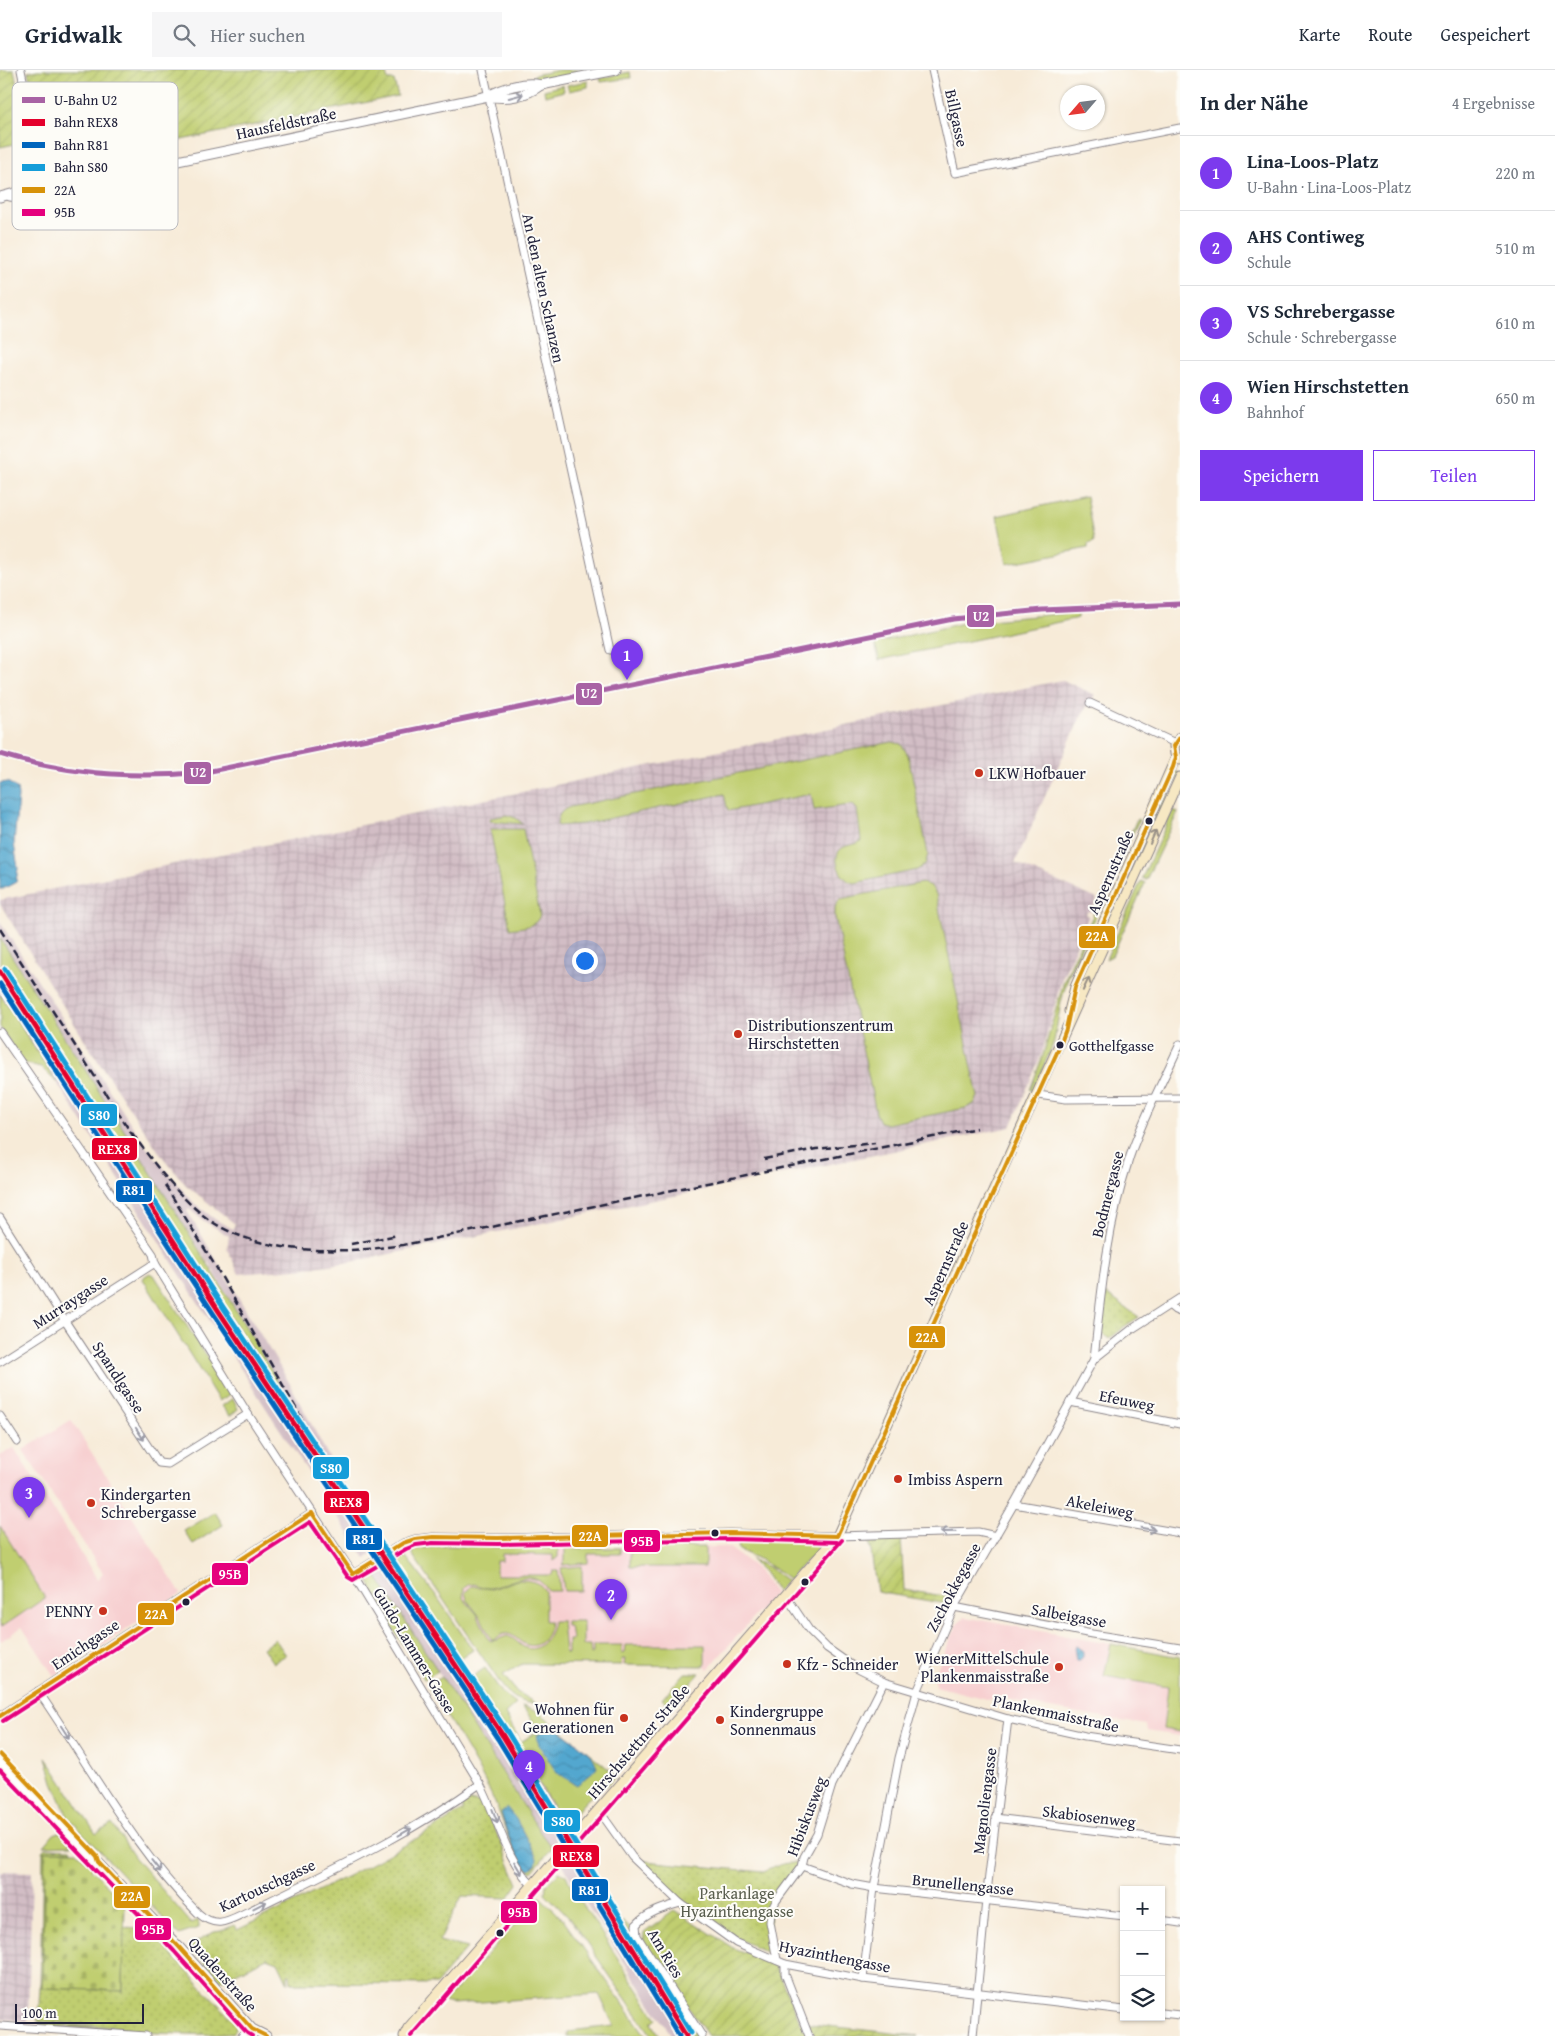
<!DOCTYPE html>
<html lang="de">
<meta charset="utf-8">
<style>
:root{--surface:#fff;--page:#f6f6f7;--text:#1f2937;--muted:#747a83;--line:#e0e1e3;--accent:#7c3aed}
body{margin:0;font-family:"Gentium Book Plus",serif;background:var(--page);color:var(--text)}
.controls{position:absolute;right:15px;bottom:15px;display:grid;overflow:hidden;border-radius:0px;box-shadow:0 1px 4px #0004}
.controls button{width:45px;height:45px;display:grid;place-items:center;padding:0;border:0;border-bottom:1px solid var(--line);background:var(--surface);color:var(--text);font:25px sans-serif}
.compass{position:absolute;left:1060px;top:15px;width:45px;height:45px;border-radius:50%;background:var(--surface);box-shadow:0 1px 4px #0004;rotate:242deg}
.scale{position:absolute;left:15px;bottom:12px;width:129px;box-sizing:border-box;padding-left:5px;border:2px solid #22223b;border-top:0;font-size:14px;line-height:18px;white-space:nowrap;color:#22223b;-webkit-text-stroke:4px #fdfcf7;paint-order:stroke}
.you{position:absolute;left:584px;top:890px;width:18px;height:18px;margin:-12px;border:4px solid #fff;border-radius:50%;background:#1a73e8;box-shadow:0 0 0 8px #1a73e833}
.badge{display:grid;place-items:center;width:32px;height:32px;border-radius:50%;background:var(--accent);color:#fff;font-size:16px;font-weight:700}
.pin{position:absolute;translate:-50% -41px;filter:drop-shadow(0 1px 2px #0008)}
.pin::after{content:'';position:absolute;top:26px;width:18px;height:15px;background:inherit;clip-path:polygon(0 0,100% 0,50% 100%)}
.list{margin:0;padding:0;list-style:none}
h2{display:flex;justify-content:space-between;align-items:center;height:65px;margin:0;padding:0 20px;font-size:21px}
h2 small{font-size:16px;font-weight:400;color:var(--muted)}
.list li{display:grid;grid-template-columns:32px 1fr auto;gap:15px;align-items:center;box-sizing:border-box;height:75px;padding:0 20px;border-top:1px solid var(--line)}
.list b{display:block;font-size:19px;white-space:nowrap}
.list p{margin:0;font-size:16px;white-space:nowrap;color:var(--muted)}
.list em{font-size:16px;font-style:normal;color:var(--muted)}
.actions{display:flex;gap:10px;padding:15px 20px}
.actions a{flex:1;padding:11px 0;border:1px solid var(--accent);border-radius:0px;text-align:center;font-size:18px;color:var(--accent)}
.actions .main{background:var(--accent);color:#fff}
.icon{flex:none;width:28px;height:28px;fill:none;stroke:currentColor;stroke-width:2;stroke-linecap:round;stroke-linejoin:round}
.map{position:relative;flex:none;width:1180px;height:1966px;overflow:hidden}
header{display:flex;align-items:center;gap:30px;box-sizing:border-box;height:70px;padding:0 25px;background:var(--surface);border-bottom:1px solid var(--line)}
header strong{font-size:24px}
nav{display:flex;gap:28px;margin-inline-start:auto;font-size:18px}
.search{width:350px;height:45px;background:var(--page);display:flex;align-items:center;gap:12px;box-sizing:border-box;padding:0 18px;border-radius:0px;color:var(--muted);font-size:19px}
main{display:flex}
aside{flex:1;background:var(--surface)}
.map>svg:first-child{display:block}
.built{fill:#f7cfd0}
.industrial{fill:url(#industrial-grid)}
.railway{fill:#d2bdc5}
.grass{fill:#c0ce70;stroke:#717856}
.cemetery{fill:url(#cemetery-stones);stroke:#717856}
.park{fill:url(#park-dots);stroke:#717856}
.garden{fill:url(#garden-furrows);stroke:#717856}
.water{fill:url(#water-waves);stroke:#3a6485}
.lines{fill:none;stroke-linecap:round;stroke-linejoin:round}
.minor-casing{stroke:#8c868a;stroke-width:9}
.tertiary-casing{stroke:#8c868a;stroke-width:11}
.secondary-casing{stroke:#8c868a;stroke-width:11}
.minor{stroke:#fff;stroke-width:7}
.tertiary{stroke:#fff;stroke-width:9}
.secondary{stroke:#f7e8c3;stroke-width:9}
.rail{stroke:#22223b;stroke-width:2.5;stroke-dasharray:8 4;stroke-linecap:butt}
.bus-1-casing{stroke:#fdfcf7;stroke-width:8}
.bus-2-casing{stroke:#fdfcf7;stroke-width:8}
.bus-1{stroke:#d79209;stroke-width:4}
.bus-2{stroke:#e5007d;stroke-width:4}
.rail-1-casing{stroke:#fdfcf7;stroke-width:9}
.rail-2-casing{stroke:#fdfcf7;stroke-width:9}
.rail-3-casing{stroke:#fdfcf7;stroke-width:9}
.rail-1{stroke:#e4002b;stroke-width:5}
.rail-2{stroke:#0065bd;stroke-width:5}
.rail-3{stroke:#159dd9;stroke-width:5}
.metro-1-casing{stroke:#fdfcf7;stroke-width:9}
.metro-1{stroke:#a862a4;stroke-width:5}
.oneway{stroke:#9c9ca7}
.oneway2{stroke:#978f86}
.poi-dot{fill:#c8321e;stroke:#fdfcf7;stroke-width:2}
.bus-dot{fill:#22223b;stroke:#fdfcf7;stroke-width:2}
.labels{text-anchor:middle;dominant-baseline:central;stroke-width:4;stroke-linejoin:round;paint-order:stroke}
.bus-label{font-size:15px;fill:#22223b;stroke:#fdfcf7;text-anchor:start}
.street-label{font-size:16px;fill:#22223b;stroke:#fdfcf7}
.poi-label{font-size:16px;fill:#22223b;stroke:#fdfcf7;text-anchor:start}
.park-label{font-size:16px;fill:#595e4e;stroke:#fdfcf7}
.key{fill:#fdfcf7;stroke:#bbbbbf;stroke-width:1}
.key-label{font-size:14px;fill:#22223b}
.line-badge{stroke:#fdfcf7;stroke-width:2}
.badge-label{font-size:14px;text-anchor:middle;font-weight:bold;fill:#fff}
</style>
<header>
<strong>Gridwalk</strong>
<div class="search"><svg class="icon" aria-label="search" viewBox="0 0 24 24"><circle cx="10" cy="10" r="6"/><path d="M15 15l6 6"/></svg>Hier suchen</div>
<nav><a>Karte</a><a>Route</a><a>Gespeichert</a></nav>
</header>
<main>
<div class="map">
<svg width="1180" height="1966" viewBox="0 0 1180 1966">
<defs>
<pattern id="industrial-grid" width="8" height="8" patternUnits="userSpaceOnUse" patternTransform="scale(1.25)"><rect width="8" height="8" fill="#d2bdc5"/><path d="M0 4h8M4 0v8" fill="none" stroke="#b4a2aa"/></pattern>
<pattern id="cemetery-stones" width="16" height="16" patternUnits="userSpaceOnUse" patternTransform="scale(1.25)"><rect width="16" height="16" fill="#c0ce70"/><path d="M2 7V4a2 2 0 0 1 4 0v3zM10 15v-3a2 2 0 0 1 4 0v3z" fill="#a5b162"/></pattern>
<pattern id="park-dots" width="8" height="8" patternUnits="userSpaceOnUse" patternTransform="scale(1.25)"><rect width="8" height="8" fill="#c0ce70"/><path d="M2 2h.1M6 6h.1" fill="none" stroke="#a5b162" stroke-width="1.8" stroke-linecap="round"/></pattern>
<pattern id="garden-furrows" width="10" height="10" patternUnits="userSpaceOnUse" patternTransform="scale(1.25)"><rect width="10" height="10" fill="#c0ce70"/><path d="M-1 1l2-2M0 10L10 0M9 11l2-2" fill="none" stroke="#a5b162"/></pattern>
<pattern id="water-waves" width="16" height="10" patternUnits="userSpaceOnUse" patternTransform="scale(1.25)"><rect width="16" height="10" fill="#53a7cf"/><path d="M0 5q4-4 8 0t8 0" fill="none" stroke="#4488a9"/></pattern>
</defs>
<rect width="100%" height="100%" fill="#fdfcf7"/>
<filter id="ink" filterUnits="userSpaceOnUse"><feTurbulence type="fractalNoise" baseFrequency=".02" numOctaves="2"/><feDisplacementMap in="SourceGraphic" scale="10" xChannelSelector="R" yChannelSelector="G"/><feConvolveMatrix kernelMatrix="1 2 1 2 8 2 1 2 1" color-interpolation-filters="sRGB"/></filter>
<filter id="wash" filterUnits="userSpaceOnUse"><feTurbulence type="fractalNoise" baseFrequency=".0096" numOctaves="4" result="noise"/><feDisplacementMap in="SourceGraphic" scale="20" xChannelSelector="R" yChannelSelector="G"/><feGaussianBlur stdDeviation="1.12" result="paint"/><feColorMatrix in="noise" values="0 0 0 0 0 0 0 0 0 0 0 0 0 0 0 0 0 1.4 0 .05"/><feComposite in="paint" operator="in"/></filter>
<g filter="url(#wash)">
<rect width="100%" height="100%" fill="#f7ebd8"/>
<g class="built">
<polygon points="71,1350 181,1524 54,1606 22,1557 1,1571 0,1570 0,1386 14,1378 97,1509 103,1503 23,1380"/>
<polygon points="728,1477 754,1496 775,1523 708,1599 705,1596 535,1594 529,1583 502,1595 427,1480"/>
<polygon points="965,1547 1180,1587 1180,1666 1147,1661 1146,1655 1050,1639 992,1625 990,1630 936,1616 933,1607 959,1551"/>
</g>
<g class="industrial">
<polygon points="1063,610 1095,625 1082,644 1015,793 1097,829 1091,842 1088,841 1086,844 1089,846 1062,908 1042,983 1011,1057 351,1192 306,1198 239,1204 227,1179 229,1166 235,1154 186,1115 161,1085 90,979 0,834 0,830"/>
<polygon points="0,1801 32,1802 28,1951 0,1949"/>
</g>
<g class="railway">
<polygon points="0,852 146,1077 194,1133 216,1150 233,1159 229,1166 204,1151 189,1139 187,1141 290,1314 350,1427 382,1476 365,1488 273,1349 0,924 0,892 213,1222 279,1321 282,1319 212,1198 0,868"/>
<polygon points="390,1488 412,1515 413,1521 453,1579 557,1741 567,1761 552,1778 542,1765 447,1615 378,1511 373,1501"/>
<polygon points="577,1778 646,1894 691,1966 672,1966 572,1812 563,1794"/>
</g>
<g class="grass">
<polygon points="559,0 585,0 586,2 547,9 534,10 534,5"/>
<polygon points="630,2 631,8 601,12 600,8"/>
<polygon points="588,11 588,17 569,21 567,15"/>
<polygon points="563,15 564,21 545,26 544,20"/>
<polygon points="1086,426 1094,472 1088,474 1088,478 1007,494 997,446"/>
<polygon points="1078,542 1078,548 879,590 875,573 968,552"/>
<path d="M892,672L901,674L908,685L928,784L925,795L917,800L855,813C843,813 832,792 839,781C844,774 855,776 861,771L857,739L853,735H850L814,740L811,724L728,741L724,724L583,754L557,756C557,746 561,740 570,737Z"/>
<polygon points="1175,701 1179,703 1123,830 1077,925 1080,910 1086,897"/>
<polygon points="1173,740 1178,742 1146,810 1142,808"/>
<polygon points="507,745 516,748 523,754 489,751 490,748"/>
<polygon points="1137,749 1139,750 1107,821 1105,820"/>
<path d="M490,759H523L540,845C536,858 521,857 510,859Z"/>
<polygon points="1141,811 1145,813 1112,886 1106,889"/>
<polygon points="922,813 931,816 936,824 978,1027 974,1034 966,1038 887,1054 880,1052 876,1043 835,847 835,837 840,829"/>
<polygon points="1102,825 1105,826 1069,904 1061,932 1054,972 1033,1021 1030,1020 1043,985 1064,911"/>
<path d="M0,868C96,1017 194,1165 282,1319L279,1321L0,892Z"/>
<polygon points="0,924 57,1013 41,997 23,993 0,957"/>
<polygon points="150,1203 154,1205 231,1324 219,1331 143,1209 145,1206"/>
<polygon points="233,1328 238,1339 231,1345 229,1345 222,1336"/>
<polygon points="215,1442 223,1455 193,1474 184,1461"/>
<polygon points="0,1456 45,1528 2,1557 0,1554"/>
<polygon points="773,1467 812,1468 820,1471 823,1477 811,1491 808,1489 789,1509 761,1490 739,1480 738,1474 740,1470"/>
<path d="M446,1476L558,1478V1487L553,1491V1485L502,1484V1491H496V1505H552L553,1501H558L560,1521H548C534,1495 508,1515 490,1518C480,1519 474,1509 464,1518L463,1528L477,1544L489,1570L493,1571L507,1566C515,1568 518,1574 524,1577C540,1585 552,1563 553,1551H562L565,1583L568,1584V1570H572L570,1556H566V1551H583V1575H590L591,1584L593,1583V1575H622V1584L625,1583L626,1575H705V1596L624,1595L625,1589H622L621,1595L522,1594L503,1605L517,1622L535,1633C523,1635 510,1626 503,1617L412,1484L413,1480L415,1479Z"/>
<polygon points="705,1477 705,1497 630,1497 630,1478"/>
<polygon points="565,1478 620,1478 620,1484 588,1484 588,1493 562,1495 565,1491"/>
<polygon points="402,1482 435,1524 473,1580 459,1589 453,1579 413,1521 412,1515 402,1500 390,1488"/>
<polygon points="751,1489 768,1497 787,1511 777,1521 764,1502"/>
<polygon points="582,1496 582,1521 564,1521 561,1498"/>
<polygon points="373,1501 438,1601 424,1609 371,1523 373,1521 368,1509"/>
<path d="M517,1510C528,1510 540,1511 545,1521V1551H550C550,1563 540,1581 525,1574C519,1572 515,1565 508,1564C503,1563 498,1567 494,1570L491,1569L481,1548L467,1530L465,1522L472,1516L491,1519Z"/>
<polygon points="1111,1574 1180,1587 1180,1662 1163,1659 1168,1617 1104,1606"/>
<path d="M485,1598L503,1624L516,1634L505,1644L521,1672L539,1660L522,1636L540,1643L616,1705C612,1713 603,1717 595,1723C583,1732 572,1746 567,1761L539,1713L470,1608Z"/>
<polygon points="685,1603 700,1603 671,1637 662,1629"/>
<path d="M442,1607L542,1765L552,1778L532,1802C515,1798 507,1762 501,1747C483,1701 454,1659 428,1616Z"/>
<polygon points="46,1687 96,1764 112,1754 135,1788 191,1853 197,1850 199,1854 199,1858 179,1865 68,1747 53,1712"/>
<polygon points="59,1762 72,1775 44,1776 54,1764"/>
<polygon points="46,1778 71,1779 73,1781 45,1781 42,1918 40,1918 43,1781"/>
<polygon points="559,1802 566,1805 571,1816 657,1949 652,1953 660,1966 652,1966 570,1849 545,1823 546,1815"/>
<polygon points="540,1827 561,1847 646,1966 567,1966 569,1961 614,1956 599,1924 452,1934 445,1931"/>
<polygon points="621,1852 624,1852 633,1862 699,1966 691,1966"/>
<polygon points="39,1953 128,1960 132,1961 42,1956"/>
</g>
<polygon class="cemetery" points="45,1781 77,1781 93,1797 91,1799 125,1833 123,1921 42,1918"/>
<g class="park">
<polygon points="1106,1224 1139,1247 1122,1258 1122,1259 1109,1269 1102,1263"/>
<polygon points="275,1569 286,1585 273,1593 263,1578"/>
<path d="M468,1731L480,1733L486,1738L518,1814L508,1828L462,1826L439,1871L467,1878L436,1914L291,1913L290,1905H288V1913L278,1892L267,1888L221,1910L189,1876L214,1862L221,1861L234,1855L237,1860C314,1823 391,1787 463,1740L461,1736Z"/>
<path d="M644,1791L764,1802C776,1796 785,1791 799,1794L774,1825L769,1836L770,1884L726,1863L686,1834L641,1793Z"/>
<path d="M124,1857L147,1859L235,1952C236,1956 237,1960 233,1963C225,1966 153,1963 137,1962L127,1958L38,1951L40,1918L123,1921Z"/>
</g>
<g class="garden">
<polygon points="0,0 14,0 29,71 0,77"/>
<polygon points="37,0 385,0 388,10 394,10 398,26 48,97 28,2"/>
<polygon points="901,1467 904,1520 951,1527 947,1534 877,1522 869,1468"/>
<polygon points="675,1840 733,1878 774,1894 801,1953 919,1966 708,1966 643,1870 644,1863"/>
</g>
<g class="water">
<polygon points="8,712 17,719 18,726 14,774 18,798 16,812 3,819 0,819 0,713"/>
<polygon points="1076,1576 1083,1581 1083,1587 1080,1590 1076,1590 1074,1577"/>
<path d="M551,1657C561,1659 586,1679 592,1687C595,1690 596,1695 597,1698L577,1715L557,1703L539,1675L537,1665Z"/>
<path d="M507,1738L516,1749L537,1788L536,1794L530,1800C517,1796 505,1756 501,1742Z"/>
</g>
</g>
<g filter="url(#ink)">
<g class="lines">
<defs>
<g id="minor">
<polyline points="21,0 44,114"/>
<polyline points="483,0 610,580"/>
<polyline points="932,0 955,103 1180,58"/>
<polyline points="1090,633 1175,673"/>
<path d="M0,962L153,1184L155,1193L248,1344L353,1504L480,1714C498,1748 505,1788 532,1815"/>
<polyline points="1038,1025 1066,1029 1180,1028"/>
<polyline points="0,1148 65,1251 159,1393 168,1394 248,1344"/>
<polyline points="1169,1235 1175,1240 1180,1242"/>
<path d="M1094,1289C1101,1221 1108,1152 1130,1086C1143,1048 1163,1011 1180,974"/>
<polyline points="0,1292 155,1193"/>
<polyline points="1070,1332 1180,1354"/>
<polyline points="0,1346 17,1372"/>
<polyline points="1014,1434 1180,1463"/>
<polyline points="353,1504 403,1473 415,1469 433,1467 498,1468 730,1463 837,1466 978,1462 996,1466"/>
<polyline points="786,1526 809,1560 827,1578 854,1597 884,1612 1008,1649 1085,1666 1180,1680"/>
<polyline points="954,1537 1092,1564 1180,1578"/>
<path d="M38,1621C90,1696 133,1778 198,1843C217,1860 229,1850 249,1841C328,1802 408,1766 480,1714"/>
<polyline points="0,1646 312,1443"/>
<polyline points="598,1739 632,1787 680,1833 736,1873 785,1894 863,1909 1124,1940"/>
<polyline points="995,1748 1180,1771"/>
<polyline points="802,1796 852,1814 874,1818 1124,1846"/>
<path d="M680,1833C663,1838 648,1842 636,1855L637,1866L702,1966"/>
<polyline points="1161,1850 1180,1853"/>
<polyline points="777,1890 770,1852 771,1841 776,1831 802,1796 804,1787 817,1764 832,1715 884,1612"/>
<polyline points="785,1894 785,1904 809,1966"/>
<polyline points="863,1909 874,1818 899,1688 917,1622 954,1537 1014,1434 1094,1289 1132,1259 1180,1228"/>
<polyline points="1161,1943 1180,1945"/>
<polyline points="0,1956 146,1966"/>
<polyline points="242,1966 252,1959"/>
<polyline points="973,1966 986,1830 1008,1649"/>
</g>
<g id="tertiary">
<path d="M488,26C506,30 527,26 541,15"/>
<path d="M10,126C17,127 24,127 31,129C41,132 43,140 54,134L61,121L84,109"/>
<path d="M0,127L74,107H89L144,98L488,26C503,18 524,11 541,15L616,0"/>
<polyline points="0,1691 52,1746 60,1752 179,1877 252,1959 266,1966"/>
</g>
<g id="secondary">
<polyline points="1180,690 1175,684 1174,676 1180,667"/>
<polyline points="1069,941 1075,917 1176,687"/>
<polyline points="404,1966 408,1958 837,1466 1180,707"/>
</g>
</defs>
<use href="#minor" class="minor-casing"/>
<use href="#tertiary" class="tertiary-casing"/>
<use href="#secondary" class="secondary-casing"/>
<use href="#minor" class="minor"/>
<use href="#tertiary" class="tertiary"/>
<use href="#secondary" class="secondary"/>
<g class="rail">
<polyline points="0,859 135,1069"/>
<path d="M132,1063C153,1092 175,1123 204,1146C255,1186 342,1184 403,1175L977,1058"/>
<polyline points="764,1089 816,1079 875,1073"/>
<polyline points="165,1115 216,1197 361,1453"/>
<polyline points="351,1174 398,1165"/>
</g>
<defs>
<g id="bus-1">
<polyline points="312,1443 353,1504"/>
<polyline points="837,1466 1059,978 1066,959 1075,917 1173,697 1176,687 1174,676 1180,667"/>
<polyline points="353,1504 403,1473 415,1469 433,1467 498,1468 730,1463 837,1466"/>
<polyline points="0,1646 312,1443"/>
<polyline points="0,1684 97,1786 99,1792 179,1877 252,1959 266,1966"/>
</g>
<g id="bus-2">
<polyline points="3,1651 310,1452 348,1507 353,1510 406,1479 416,1475 433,1473 498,1474 730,1469 837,1472"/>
<polyline points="0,1700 174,1881 247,1963 252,1966"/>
<polyline points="411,1966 842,1470"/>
</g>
</defs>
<use href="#bus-1" class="bus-1-casing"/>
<use href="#bus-2" class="bus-2-casing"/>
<use href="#bus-1" class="bus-1"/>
<use href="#bus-2" class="bus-2"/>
<defs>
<polyline id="rail-1" points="0,902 218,1240 503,1666 686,1966"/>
<polyline id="rail-2" points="0,914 213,1243 498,1669 679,1966"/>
<polyline id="rail-3" points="5,899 223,1237 508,1663 691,1963"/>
</defs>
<use href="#rail-1" class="rail-1-casing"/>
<use href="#rail-2" class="rail-2-casing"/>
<use href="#rail-3" class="rail-3-casing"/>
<use href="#rail-1" class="rail-1"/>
<use href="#rail-2" class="rail-2"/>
<use href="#rail-3" class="rail-3"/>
<defs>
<path id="metro-1" d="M0,684C68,705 135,709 206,702L953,549L1042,540L1180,534"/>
</defs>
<use href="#metro-1" class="metro-1-casing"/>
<use href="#metro-1" class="metro-1"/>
</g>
<defs><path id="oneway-shaft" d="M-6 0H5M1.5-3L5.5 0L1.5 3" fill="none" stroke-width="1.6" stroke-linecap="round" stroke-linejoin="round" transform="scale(1.25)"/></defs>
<g class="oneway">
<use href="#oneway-shaft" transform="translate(516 26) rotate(-15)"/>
<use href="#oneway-shaft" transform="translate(140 1364) rotate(56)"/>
<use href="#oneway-shaft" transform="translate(1148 1459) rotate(10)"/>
<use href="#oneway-shaft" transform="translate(948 1462) rotate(179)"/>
<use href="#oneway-shaft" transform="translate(65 1662) rotate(57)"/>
<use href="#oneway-shaft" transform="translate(495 1746) rotate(69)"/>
<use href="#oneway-shaft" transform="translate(405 1762) rotate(-29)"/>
<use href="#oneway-shaft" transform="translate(156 1796) rotate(52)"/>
<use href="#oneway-shaft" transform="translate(518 1798) rotate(59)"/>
<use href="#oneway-shaft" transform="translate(260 1835) rotate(-27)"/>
</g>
<g class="oneway2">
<use href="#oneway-shaft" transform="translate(1153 767) rotate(-66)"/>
<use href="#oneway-shaft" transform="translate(1086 914) rotate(-65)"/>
</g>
</g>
<g class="poi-dot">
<circle cx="979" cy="703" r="5"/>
<circle cx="738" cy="964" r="5"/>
<circle cx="898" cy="1409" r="5"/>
<circle cx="91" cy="1433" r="5"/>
<circle cx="103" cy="1541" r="5"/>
<circle cx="787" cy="1594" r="5"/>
<circle cx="1059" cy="1597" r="5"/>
<circle cx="624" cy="1648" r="5"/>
<circle cx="720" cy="1650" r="5"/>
</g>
<g class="bus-dot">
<circle cx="1149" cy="751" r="4.5"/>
<circle cx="1060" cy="975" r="4.5"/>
<circle cx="715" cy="1463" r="4.5"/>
<circle cx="805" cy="1512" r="4.5"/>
<circle cx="186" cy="1532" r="4.5"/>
<circle cx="500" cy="1863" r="4.5"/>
</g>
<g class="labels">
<g class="bus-label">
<text x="1069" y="975">Gotthelfgasse</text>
</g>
<g class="street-label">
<text transform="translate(957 48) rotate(78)">Billgasse</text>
<text transform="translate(286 53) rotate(-12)">Hausfeldstraße</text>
<text transform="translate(544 218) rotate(78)">An den alten Schanzen</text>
<text transform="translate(1110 802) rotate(-66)">Aspernstraße</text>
<text transform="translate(1107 1124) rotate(-76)">Bodmergasse</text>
<text transform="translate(945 1193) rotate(-66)">Aspernstraße</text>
<text transform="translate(70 1231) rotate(-33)">Murraygasse</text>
<text transform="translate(119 1307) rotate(57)">Spandlgasse</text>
<text transform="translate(1127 1330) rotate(11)">Efeuweg</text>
<text transform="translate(1100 1436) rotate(11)">Akeleiweg</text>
<text transform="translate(953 1517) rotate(-62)">Zschokkegasse</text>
<text transform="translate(1069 1545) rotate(10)">Salbeigasse</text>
<text transform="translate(85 1574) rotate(-34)">Emichgasse</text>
<text transform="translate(415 1580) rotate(59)">Guido-Lammer-Gasse</text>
<text transform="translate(1056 1643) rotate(12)">Plankenmaisstraße</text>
<text transform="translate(638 1671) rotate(-49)">Hirschstettner Straße</text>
<text transform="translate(984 1731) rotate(-83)">Magnoliengasse</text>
<text transform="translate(806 1746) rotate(-69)">Hibiskusweg</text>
<text transform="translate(1089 1746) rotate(7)">Skabiosenweg</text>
<text transform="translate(963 1814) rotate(6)">Brunellengasse</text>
<text transform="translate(267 1815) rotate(-25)">Kartouschgasse</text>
<text transform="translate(666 1883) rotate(59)">Am Ries</text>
<text transform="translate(835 1886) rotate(11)">Hyazinthengasse</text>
<text transform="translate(223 1904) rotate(48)">Quadenstraße</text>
</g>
<g class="poi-label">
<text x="989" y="703">LKW Hofbauer</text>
<text x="748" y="955">Distributionszentrum<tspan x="748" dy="18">Hirschstetten</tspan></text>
<text x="908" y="1409">Imbiss Aspern</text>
<text x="101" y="1424">Kindergarten<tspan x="101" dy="18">Schrebergasse</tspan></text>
<text x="93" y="1541" text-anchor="end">PENNY</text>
<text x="1049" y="1588" text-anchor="end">WienerMittelSchule<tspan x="1049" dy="18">Plankenmaisstraße</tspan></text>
<text x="797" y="1594">Kfz - Schneider</text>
<text x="614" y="1639" text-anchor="end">Wohnen für<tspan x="614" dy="18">Generationen</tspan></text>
<text x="730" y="1641">Kindergruppe<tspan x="730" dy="18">Sonnenmaus</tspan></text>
</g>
<g class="park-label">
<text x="737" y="1823">Parkanlage<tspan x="737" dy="18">Hyazinthengasse</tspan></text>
</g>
</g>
<rect x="12" y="12" width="166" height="148" rx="8" class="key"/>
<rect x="22" y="27" width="23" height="6" fill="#a862a4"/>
<rect x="22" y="49" width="23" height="7" fill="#e4002b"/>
<rect x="22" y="72" width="23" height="6" fill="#0065bd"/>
<rect x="22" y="94" width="23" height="7" fill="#159dd9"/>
<rect x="22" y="117" width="23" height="6" fill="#d79209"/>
<rect x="22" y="139" width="23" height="7" fill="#e5007d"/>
<g class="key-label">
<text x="54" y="35">U-Bahn U2</text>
<text x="54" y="57">Bahn REX8</text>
<text x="54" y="80">Bahn R81</text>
<text x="54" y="102">Bahn S80</text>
<text x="54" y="125">22A</text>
<text x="54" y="147">95B</text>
</g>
<g class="line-badge">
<rect x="966" y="534" width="29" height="24" rx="5" fill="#a862a4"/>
<rect x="575" y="612" width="28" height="24" rx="5" fill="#a862a4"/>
<rect x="183" y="691" width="29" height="24" rx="5" fill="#a862a4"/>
<rect x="1078" y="855" width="38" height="24" rx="5" fill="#d79209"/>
<rect x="80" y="1033" width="38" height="24" rx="5" fill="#159dd9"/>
<rect x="91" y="1067" width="47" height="24" rx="5" fill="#e4002b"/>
<rect x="115" y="1109" width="38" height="24" rx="5" fill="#0065bd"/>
<rect x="908" y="1255" width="38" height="24" rx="5" fill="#d79209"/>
<rect x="312" y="1386" width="38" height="24" rx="5" fill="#159dd9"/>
<rect x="323" y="1420" width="47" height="24" rx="5" fill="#e4002b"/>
<rect x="571" y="1454" width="38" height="24" rx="5" fill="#d79209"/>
<rect x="345" y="1457" width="38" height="24" rx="5" fill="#0065bd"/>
<rect x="623" y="1459" width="38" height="24" rx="5" fill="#e5007d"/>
<rect x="211" y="1492" width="38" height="24" rx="5" fill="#e5007d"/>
<rect x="137" y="1532" width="38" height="24" rx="5" fill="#d79209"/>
<rect x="543" y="1739" width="38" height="24" rx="5" fill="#159dd9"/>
<rect x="552" y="1774" width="48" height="24" rx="5" fill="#e4002b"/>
<rect x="571" y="1808" width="38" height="24" rx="5" fill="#0065bd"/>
<rect x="113" y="1815" width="38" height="24" rx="5" fill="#d79209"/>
<rect x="500" y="1830" width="38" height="24" rx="5" fill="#e5007d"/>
<rect x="134" y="1847" width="38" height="24" rx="5" fill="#e5007d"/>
</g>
<g class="badge-label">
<text x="981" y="551">U2</text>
<text x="589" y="628">U2</text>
<text x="198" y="707">U2</text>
<text x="1097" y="871">22A</text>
<text x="99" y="1050">S80</text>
<text x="114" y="1084">REX8</text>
<text x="134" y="1125">R81</text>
<text x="927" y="1272">22A</text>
<text x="331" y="1403">S80</text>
<text x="346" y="1437">REX8</text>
<text x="590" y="1471">22A</text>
<text x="364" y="1474">R81</text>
<text x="642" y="1476">95B</text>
<text x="230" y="1509">95B</text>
<text x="156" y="1549">22A</text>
<text x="562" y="1756">S80</text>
<text x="576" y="1791">REX8</text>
<text x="590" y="1825">R81</text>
<text x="132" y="1831">22A</text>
<text x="519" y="1847">95B</text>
<text x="153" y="1864">95B</text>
</g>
</svg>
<div class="controls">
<button>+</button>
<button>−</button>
<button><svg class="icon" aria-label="layers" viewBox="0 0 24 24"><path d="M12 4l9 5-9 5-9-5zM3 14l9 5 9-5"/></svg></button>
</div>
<svg class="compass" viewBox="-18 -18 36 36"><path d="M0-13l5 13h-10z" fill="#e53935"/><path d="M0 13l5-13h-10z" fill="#747a83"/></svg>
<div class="scale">100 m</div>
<div class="you"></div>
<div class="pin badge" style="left:627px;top:610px">1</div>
<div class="pin badge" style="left:611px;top:1550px">2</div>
<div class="pin badge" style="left:29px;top:1448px">3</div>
<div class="pin badge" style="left:529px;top:1721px">4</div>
</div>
<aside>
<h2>In der Nähe<small>4 Ergebnisse</small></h2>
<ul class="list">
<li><span class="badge">1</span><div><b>Lina-Loos-Platz</b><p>U-Bahn · Lina-Loos-Platz</p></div><em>220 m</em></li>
<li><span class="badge">2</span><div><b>AHS Contiweg</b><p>Schule</p></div><em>510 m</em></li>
<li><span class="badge">3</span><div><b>VS Schrebergasse</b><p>Schule · Schrebergasse</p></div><em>610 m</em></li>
<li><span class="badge">4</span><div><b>Wien Hirschstetten</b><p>Bahnhof</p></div><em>650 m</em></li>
</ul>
<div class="actions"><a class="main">Speichern</a><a>Teilen</a></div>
</aside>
</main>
